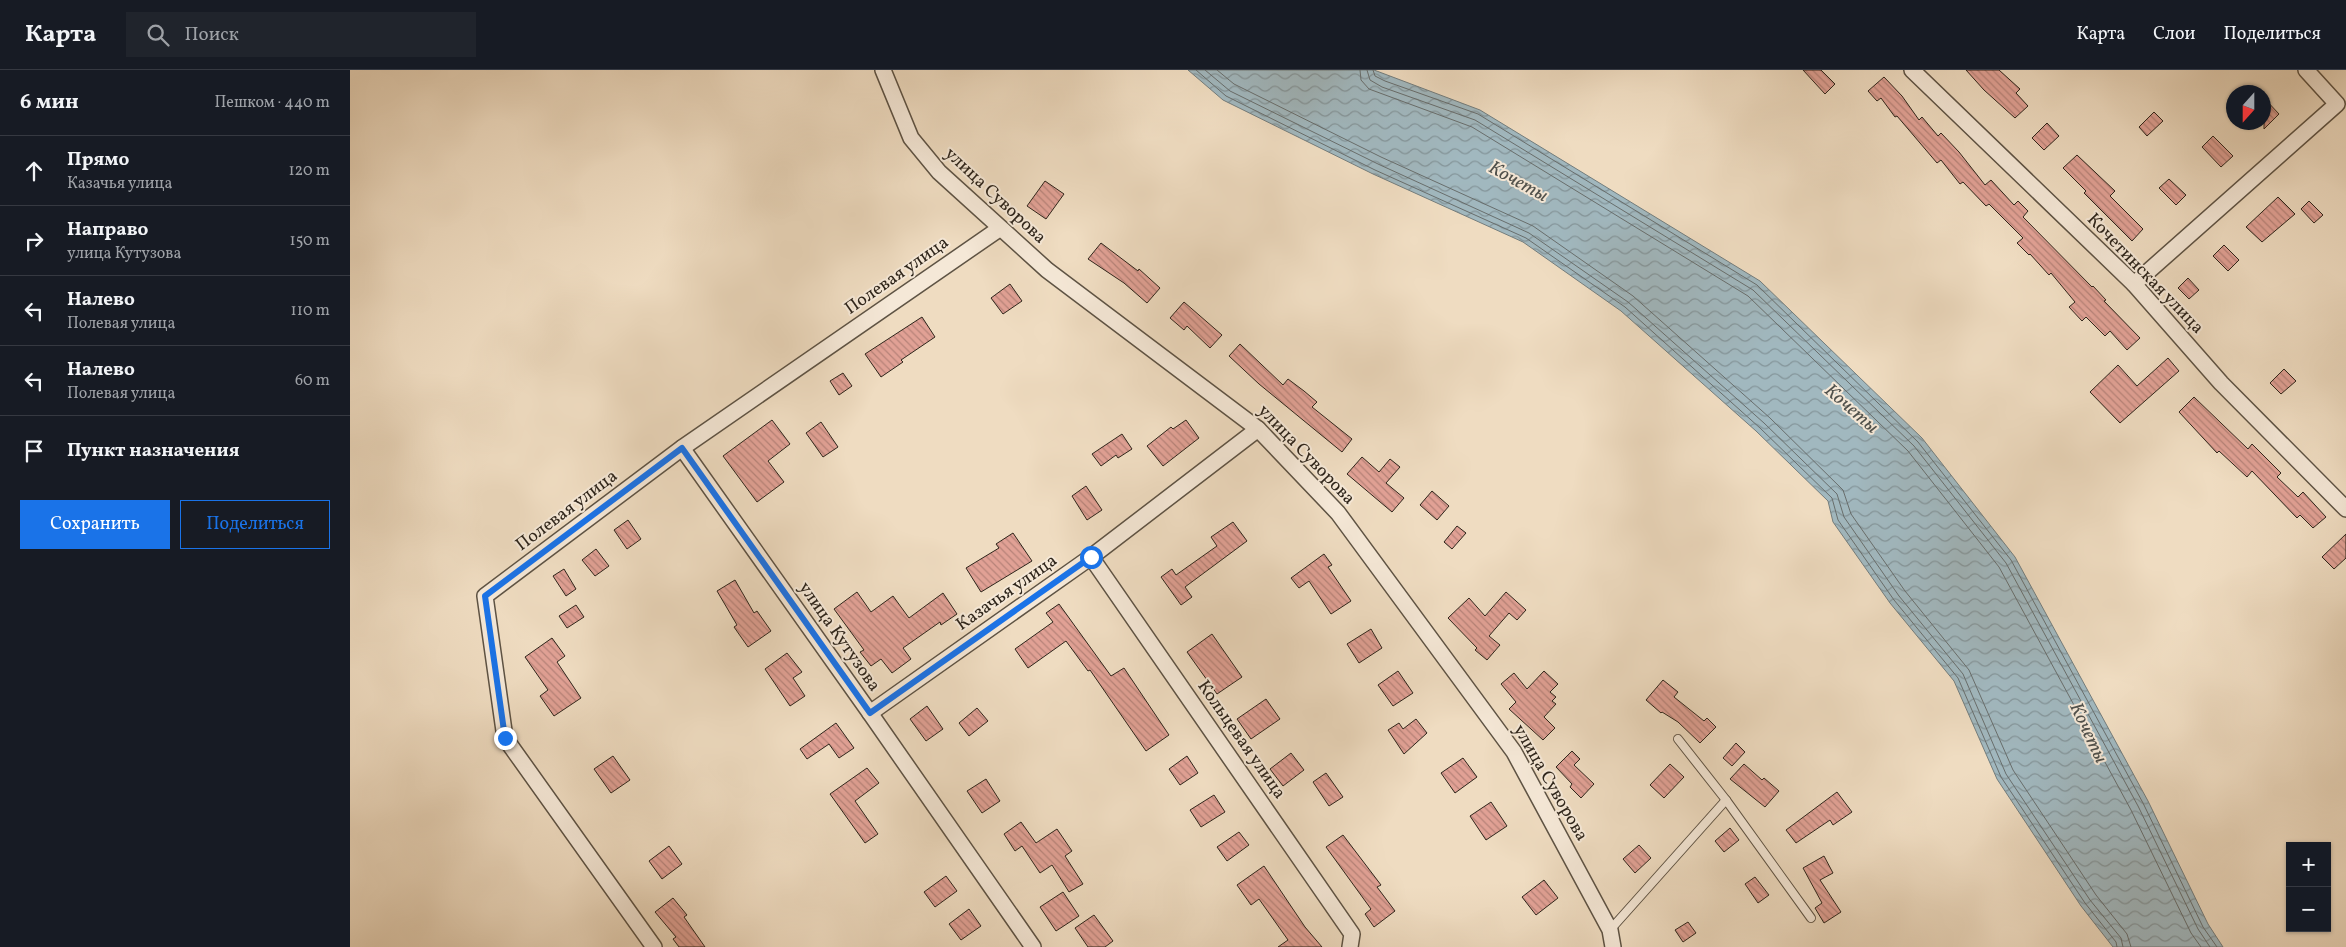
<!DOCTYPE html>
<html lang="ru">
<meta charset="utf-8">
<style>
:root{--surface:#171b24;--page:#20242c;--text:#f1f3f6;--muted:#9ea1a6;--line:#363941;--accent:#1a73e8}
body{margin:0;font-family:Vollkorn,serif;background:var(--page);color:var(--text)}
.controls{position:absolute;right:15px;bottom:15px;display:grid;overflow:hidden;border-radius:0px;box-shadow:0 1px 4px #0004}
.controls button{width:45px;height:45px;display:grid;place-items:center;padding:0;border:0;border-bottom:1px solid var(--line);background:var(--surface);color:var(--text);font:25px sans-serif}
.compass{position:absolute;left:1876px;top:15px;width:45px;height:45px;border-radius:50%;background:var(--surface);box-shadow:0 1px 4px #0004;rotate:201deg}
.stop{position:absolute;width:15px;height:15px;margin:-11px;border:4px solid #1a73e8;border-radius:50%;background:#fff}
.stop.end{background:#1a73e8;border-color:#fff;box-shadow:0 1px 5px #0008}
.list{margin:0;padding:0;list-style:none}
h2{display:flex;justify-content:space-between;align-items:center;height:65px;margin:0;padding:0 20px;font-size:21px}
h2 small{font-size:16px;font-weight:400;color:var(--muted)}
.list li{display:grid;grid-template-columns:32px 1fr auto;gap:15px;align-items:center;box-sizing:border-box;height:70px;padding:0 20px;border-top:1px solid var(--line)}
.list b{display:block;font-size:19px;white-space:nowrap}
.list p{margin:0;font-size:16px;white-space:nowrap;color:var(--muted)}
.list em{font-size:16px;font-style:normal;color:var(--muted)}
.actions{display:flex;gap:10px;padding:15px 20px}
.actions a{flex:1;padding:11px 0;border:1px solid var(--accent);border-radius:0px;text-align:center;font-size:18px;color:var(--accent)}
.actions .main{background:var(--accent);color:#fff}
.icon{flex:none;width:28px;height:28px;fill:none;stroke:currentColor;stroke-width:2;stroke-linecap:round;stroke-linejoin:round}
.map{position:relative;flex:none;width:1996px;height:877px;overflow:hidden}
header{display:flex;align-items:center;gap:30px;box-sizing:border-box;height:70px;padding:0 25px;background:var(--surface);border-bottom:1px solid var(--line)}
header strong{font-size:24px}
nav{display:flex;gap:28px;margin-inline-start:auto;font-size:18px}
.search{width:350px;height:45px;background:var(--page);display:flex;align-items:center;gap:12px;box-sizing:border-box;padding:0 18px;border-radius:0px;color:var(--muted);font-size:19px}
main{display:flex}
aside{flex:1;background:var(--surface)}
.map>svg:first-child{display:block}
.water{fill:url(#water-waves);stroke:#737d7d}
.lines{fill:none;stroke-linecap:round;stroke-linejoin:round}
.shore{stroke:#686e6d;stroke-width:1}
.building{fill:url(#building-back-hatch);stroke:#2e251b}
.lane-casing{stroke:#5e5344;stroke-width:10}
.street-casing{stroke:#5e5344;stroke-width:18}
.lane{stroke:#f5e8d7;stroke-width:8}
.street{stroke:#f5e8d7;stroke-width:15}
.route{stroke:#1a73e8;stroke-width:6}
.labels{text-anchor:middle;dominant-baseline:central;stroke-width:4;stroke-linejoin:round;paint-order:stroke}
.street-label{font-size:18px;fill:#2e251b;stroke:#f5e8d7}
.water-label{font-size:19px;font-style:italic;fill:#50514c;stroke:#f5e8d7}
</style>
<header>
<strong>Карта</strong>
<div class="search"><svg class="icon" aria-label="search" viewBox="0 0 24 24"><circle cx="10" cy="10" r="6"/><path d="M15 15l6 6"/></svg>Поиск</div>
<nav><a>Карта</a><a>Слои</a><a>Поделиться</a></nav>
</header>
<main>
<aside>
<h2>6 мин<small>Пешком · 440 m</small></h2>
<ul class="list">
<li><svg class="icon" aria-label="ahead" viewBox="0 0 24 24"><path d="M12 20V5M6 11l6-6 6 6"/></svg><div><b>Прямо</b><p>Казачья улица</p></div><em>120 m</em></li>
<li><svg class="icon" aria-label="right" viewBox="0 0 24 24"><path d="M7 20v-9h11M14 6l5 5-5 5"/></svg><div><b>Направо</b><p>улица Кутузова</p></div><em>150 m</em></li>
<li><svg class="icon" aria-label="left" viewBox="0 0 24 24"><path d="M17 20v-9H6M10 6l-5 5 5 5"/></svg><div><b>Налево</b><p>Полевая улица</p></div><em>110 m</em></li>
<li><svg class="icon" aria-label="left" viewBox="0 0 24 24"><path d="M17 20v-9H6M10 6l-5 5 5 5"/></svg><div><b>Налево</b><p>Полевая улица</p></div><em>60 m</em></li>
<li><svg class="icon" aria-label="arrive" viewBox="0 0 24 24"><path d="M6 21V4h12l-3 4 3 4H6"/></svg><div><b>Пункт назначения</b></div></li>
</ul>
<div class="actions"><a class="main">Сохранить</a><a>Поделиться</a></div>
</aside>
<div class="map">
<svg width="1996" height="877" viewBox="0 0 1996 877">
<defs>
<pattern id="water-waves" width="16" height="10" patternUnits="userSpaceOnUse" patternTransform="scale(1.25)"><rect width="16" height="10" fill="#a1b8bf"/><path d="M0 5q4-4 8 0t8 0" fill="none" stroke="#84959a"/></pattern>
<pattern id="building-back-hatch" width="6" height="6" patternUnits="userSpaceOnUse" patternTransform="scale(1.25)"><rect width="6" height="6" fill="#e1a195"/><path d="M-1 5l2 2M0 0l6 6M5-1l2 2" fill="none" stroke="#b78379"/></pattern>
</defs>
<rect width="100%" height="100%" fill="#efdcc1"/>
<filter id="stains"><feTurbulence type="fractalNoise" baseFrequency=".004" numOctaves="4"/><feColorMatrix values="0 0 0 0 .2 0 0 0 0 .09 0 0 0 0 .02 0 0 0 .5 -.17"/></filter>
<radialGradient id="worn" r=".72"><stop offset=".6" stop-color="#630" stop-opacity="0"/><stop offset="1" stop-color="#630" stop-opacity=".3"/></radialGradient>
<polygon class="water" points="838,0 1024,0 1130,40 1410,211 1572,368 1665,487 1798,731 1858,854 1873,877 1763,877 1731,836 1647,709 1604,611 1540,533 1483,452 1478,431 1406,361 1271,241 1173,172 1023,104 873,30"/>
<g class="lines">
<g class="shore">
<polyline points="846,0 876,26 1025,100 1176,168 1275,237 1410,358 1482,428 1488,450 1544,530 1608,608 1651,707 1735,833 1766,872 1767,877"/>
<polyline points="855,0 880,21 1028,94 1179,163 1278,232 1414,353 1487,424 1494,447 1549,526 1613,604 1656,704 1740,830 1771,868 1773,877"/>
<polyline points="867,0 884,14 1031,87 1183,156 1283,226 1420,348 1493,420 1501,444 1555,521 1619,600 1663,700 1746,825 1777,864 1781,877"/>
<polyline points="1010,0 1011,10 1019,19 1122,57 1398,226 1558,381 1649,497 1781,740 1841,863 1851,877"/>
<polyline points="1017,0 1020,10 1032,17 1125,50 1403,220 1564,376 1656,493 1788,736 1848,859 1860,877"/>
<polyline points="1023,0 1025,6 1035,11 1128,44 1407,215 1568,372 1661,490 1793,733 1853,857 1867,877"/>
</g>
</g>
<g class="building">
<polygon points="1453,0 1471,0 1485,14 1475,24"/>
<polygon points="1616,0 1649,0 1670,19 1666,23 1678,36 1665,48 1634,20"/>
<polygon points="1534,7 1552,26 1569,50 1572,47 1588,66 1591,63 1609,82 1635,115 1641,110 1664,135 1668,131 1678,141 1673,147 1742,217 1743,216 1756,230 1754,231 1790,268 1777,280 1760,261 1755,266 1736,247 1732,251 1719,237 1725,232 1701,203 1699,205 1680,184 1679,185 1667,173 1673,168 1639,134 1636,136 1613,112 1610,114 1591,90 1587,93 1547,46 1545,47 1531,28 1527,31 1518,21"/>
<polygon points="1914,28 1929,44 1914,59"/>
<polygon points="1804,42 1813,51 1797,66 1789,57"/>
<polygon points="1697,53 1709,66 1694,80 1682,68"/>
<polygon points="1863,66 1883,86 1871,97 1852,77"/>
<polygon points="1727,85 1765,121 1760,126 1793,159 1782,171 1734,123 1736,121 1713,98"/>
<polygon points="1819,109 1836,125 1826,135 1809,118"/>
<polygon points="695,111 714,124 696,149 677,136"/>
<polygon points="1928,127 1945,144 1912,172 1896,157"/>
<polygon points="1959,131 1973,145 1964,153 1951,139"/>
<polygon points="751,173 788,201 789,199 810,218 797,233 774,213 738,189"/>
<polygon points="1874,175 1889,190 1878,201 1863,186"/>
<polygon points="1838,208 1849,220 1839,229 1828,218"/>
<polygon points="660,214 672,231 653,244 641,228"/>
<polygon points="834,232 872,265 860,278 837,256 834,260 820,248"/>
<polygon points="572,247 585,267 551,290 553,292 531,307 515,284"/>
<polygon points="890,274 933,315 938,309 954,321 967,332 962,337 1002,369 992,382 909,314 879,286"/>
<polygon points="1818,288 1829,301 1770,353 1740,322 1768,295 1787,316"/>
<polygon points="1934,299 1946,311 1931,324 1920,313"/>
<polygon points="493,303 502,316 489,325 480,311"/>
<polygon points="1844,327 1898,379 1902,374 1931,403 1927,407 1948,427 1953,422 1976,447 1963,458 1950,445 1947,448 1902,401 1897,407 1869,381 1867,383 1829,342"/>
<polygon points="422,350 440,374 418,391 434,412 407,432 373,386"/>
<polygon points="836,350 849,368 813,396 797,376 821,357 823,359"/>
<polygon points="471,352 488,377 473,387 456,363"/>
<polygon points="772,364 782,379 768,388 766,385 751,396 742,384"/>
<polygon points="1012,387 1029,402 1040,389 1050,397 1036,413 1054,428 1042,442 997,404"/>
<polygon points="736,416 752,440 737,450 722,426"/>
<polygon points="1082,421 1099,436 1087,450 1070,435"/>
<polygon points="278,450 291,469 277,479 264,460"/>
<polygon points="883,452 897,471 835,517 842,527 831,535 811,507 822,499 826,505 867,476 861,467"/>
<polygon points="1107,456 1116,463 1102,479 1094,472"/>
<polygon points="663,463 682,491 631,522 616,498 649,478 646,474"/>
<polygon points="1996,464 1996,488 1984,499 1972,487"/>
<polygon points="246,479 259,496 245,506 232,490"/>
<polygon points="974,484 982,495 978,497 1001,531 981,544 959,511 949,518 941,508"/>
<polygon points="214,499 226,519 216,526 203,506"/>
<polygon points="385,510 404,543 407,541 421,561 398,577 384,557 387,555 367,521"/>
<polygon points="507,522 521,542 543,526 559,548 593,523 607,544 591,555 590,552 553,578 561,589 542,603 531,589 521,596 510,582 514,580 484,539"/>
<polygon points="1156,522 1176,540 1167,550 1159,543 1139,566 1150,575 1137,590 1125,580 1127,578 1098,548 1119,528 1135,546"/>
<polygon points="709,534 761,606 774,598 819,665 796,681 740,600 738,601 716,571 678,598 665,579 703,552 696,543"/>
<polygon points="226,535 234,547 217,558 209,546"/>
<polygon points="1021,559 1032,578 1009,593 997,574"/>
<polygon points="862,564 892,607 867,624 837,582"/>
<polygon points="202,568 215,586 207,592 231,628 204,646 190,626 198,620 175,587"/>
<polygon points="437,583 452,602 443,608 455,626 440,636 415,599"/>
<polygon points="1048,601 1063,623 1043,636 1028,615"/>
<polygon points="1194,601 1208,614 1200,622 1206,627 1202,631 1206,634 1194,647 1205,658 1193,670 1159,639 1166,632 1151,614 1164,603 1177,619"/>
<polygon points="1313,610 1328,622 1324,627 1354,651 1357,648 1366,657 1350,673 1328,652 1312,642 1311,643 1296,630"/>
<polygon points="916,629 930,649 901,669 887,649"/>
<polygon points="577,636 593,659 576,671 560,649"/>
<polygon points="627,638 638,651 619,666 609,653"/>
<polygon points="1066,649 1077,663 1054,684 1038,660 1049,653 1053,659"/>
<polygon points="486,653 504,678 489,688 479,674 457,689 450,679"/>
<polygon points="1386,673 1395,682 1382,696 1373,688"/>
<polygon points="1222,681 1230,689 1224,695 1244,714 1231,728 1220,717 1222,714 1206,697"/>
<polygon points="941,683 954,700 933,716 920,699"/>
<polygon points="263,686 280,710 261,723 244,699"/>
<polygon points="837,686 848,703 830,715 819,699"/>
<polygon points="1113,688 1127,707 1105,723 1091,703"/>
<polygon points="1320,694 1334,707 1314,728 1300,715"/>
<polygon points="1394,694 1412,710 1414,708 1429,721 1415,737 1380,709"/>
<polygon points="517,698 529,713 505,731 528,764 515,773 480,724"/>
<polygon points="976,703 993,727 979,736 963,712"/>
<polygon points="636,709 650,731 632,743 617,721"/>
<polygon points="1487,722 1502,742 1483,755 1480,750 1446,773 1436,760"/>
<polygon points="864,725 875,742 851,757 840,740"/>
<polygon points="1141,732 1157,756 1136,770 1120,746"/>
<polygon points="671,752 686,773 707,759 722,781 715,786 733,814 719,822 702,795 690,803 672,776 665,781 654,764"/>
<polygon points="1380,758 1389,770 1374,782 1365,771"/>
<polygon points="889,762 899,775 877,791 867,777"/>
<polygon points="993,765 1031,815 1027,817 1045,841 1024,857 1015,844 1021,839 976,777"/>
<polygon points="1289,775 1301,788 1285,803 1273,789"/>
<polygon points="319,776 332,794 312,809 299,791"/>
<polygon points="1474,786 1483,803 1470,810 1491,842 1474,853 1465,838 1472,833 1453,798"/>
<polygon points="914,796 955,857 972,877 928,877 938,870 909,829 901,835 887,815"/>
<polygon points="596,806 607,821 585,837 574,822"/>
<polygon points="1405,807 1419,825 1408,833 1395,814"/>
<polygon points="1194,810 1208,828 1186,845 1172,827"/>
<polygon points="713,822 729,846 706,861 690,837"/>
<polygon points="323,828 337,845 334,847 355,877 329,877 323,869 326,867 305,842"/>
<polygon points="619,839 631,856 611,870 599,854"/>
<polygon points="744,845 763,871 755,877 738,877 725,858"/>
<polygon points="1338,852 1346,863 1333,872 1325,860"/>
</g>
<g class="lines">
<defs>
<g id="lane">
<polyline points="1328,669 1376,730 1461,848"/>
<polyline points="1260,860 1376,730"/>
</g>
<g id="street">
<polyline points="533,0 561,68 589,102 697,200 908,359 988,443 1164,682 1260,860 1263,877"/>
<polyline points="1562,0 1784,214 1871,313 1996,439"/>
<polyline points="1784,214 1987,34 1956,0"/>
<polyline points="332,378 520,643 683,877"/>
<polyline points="741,487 1002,864 1000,877"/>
<polyline points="520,643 741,487 908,359"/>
<polyline points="304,877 155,668 135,526 332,378 649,159"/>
</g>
</defs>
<use href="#lane" class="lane-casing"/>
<use href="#street" class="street-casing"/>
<use href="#lane" class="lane"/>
<use href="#street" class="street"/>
</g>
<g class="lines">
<polyline class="route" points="155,668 135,526 332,378 520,643 741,487"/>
</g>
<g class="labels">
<g class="street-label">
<text transform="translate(645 126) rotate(43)">улица Суворова</text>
<text transform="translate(1795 204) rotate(46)">Кочетинская улица</text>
<text transform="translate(547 206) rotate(-35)">Полевая улица</text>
<text transform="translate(956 385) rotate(46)">улица Суворова</text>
<text transform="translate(217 441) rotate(-37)">Полевая улица</text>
<text transform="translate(657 523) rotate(-35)">Казачья улица</text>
<text transform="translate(489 567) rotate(55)">улица Кутузова</text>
<text transform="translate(891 670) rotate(55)">Кольцевая улица</text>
<text transform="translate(1200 713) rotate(60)">улица Суворова</text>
</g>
<g class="water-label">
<text transform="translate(1168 112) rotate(29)">Кочеты</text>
<text transform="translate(1501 339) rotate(41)">Кочеты</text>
<text transform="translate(1738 663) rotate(65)">Кочеты</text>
</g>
</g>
<rect width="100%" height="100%" filter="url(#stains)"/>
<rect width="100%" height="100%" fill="url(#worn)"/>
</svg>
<div class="controls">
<button>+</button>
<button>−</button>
</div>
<svg class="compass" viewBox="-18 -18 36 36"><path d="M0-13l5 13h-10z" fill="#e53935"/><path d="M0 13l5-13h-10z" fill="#9ea1a6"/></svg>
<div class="stop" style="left:741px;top:487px"></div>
<div class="stop end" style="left:155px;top:668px"></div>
</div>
</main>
